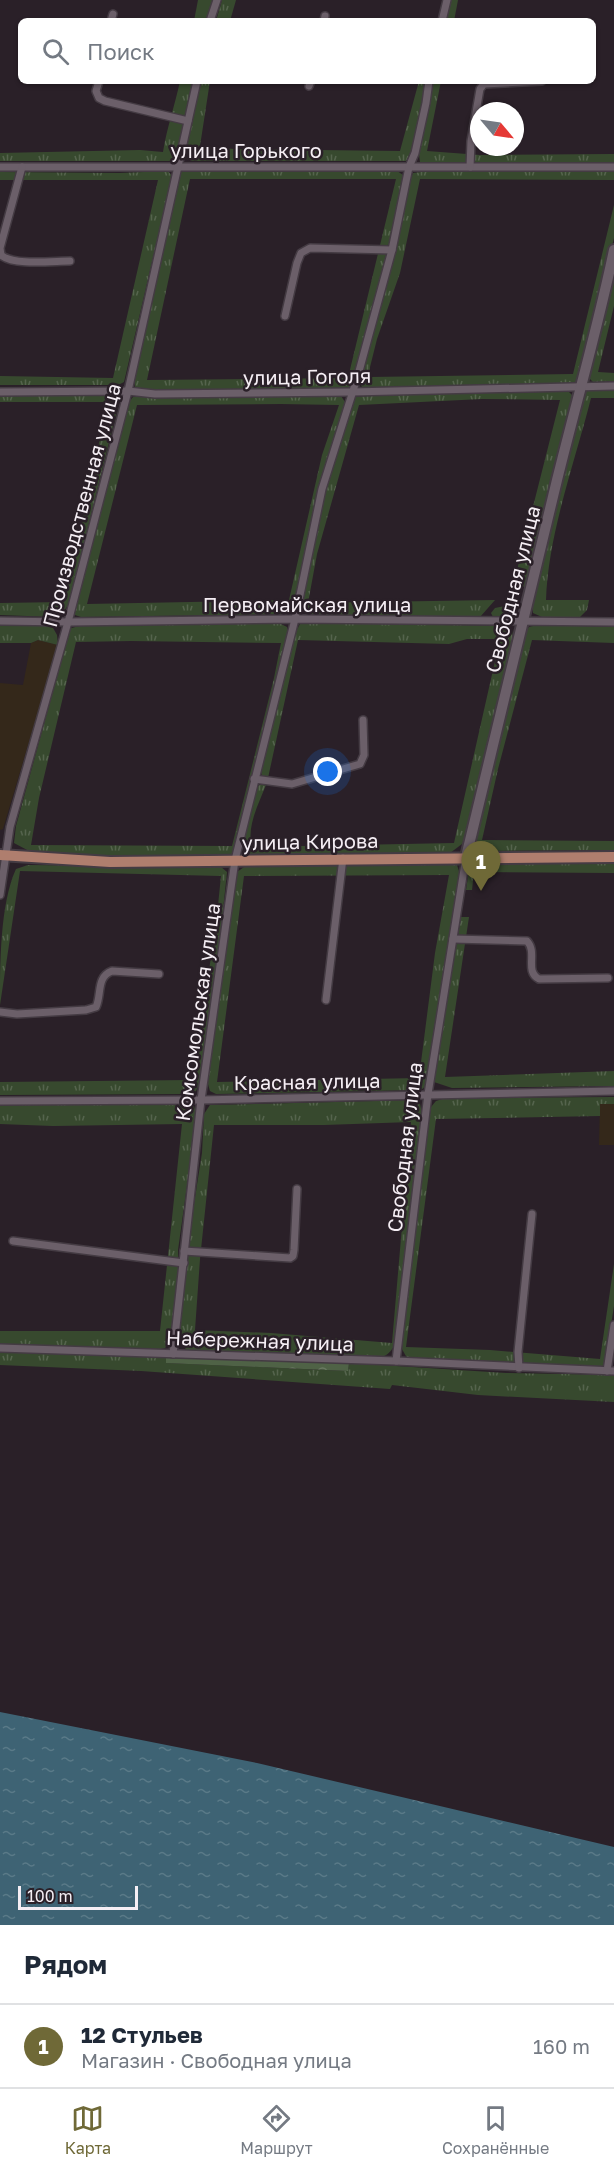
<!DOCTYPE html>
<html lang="ru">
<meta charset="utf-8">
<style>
:root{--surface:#fff;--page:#f6f6f7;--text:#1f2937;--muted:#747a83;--line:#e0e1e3;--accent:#6f6937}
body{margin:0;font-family:"Golos Text",sans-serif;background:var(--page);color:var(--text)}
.compass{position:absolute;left:470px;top:102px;width:54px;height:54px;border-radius:50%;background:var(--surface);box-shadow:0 2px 4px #0004;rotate:119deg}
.scale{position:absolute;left:18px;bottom:15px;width:120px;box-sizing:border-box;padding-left:6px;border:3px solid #f5eef4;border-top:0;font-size:16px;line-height:21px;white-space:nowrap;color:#f5eef4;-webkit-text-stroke:4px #2a2028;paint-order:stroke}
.you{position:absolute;left:328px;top:772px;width:21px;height:21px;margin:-15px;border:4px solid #fff;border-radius:50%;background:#1a73e8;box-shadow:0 0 0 9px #1a73e833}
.badge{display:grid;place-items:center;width:39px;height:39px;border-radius:50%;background:var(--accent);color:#fff;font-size:20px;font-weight:700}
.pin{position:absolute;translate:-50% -50px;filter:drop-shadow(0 2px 3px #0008)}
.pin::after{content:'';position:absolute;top:32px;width:21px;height:18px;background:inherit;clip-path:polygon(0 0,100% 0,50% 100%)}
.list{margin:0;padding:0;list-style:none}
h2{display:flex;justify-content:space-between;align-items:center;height:78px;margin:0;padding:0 24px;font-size:26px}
h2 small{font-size:20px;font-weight:400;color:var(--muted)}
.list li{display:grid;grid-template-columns:39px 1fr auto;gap:18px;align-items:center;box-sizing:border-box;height:84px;padding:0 24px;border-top:2px solid var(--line)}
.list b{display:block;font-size:22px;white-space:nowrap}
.list p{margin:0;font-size:20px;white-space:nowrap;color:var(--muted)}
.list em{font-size:20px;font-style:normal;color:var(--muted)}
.icon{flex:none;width:33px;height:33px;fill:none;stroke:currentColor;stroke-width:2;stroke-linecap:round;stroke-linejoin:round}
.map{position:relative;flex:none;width:614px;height:1925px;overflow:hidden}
.search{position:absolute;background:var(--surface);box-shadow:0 2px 4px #0004;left:18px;right:18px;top:18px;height:66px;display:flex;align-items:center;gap:15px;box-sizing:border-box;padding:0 21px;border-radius:9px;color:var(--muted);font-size:22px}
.sheet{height:162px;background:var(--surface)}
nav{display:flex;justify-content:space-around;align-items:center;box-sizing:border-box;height:84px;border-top:2px solid var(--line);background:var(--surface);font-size:16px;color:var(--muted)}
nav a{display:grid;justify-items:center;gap:3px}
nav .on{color:var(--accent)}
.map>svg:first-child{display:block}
.commercial{fill:#34281a}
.grass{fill:url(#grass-tufts);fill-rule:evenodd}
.forest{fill:url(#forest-crowns)}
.water{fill:url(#water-ripples)}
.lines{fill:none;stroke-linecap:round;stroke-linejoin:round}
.street-casing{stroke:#443b43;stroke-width:10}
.secondary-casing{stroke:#443b43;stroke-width:14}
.primary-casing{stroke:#443b43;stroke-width:14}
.street{stroke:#6b5f69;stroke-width:7}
.secondary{stroke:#6b5f69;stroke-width:10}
.primary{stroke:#af7e6e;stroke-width:10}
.labels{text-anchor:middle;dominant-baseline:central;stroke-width:5;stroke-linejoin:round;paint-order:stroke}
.street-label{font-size:20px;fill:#f5eef4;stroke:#2a2028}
</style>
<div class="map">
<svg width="614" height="1925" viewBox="0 0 614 1925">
<defs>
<pattern id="grass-tufts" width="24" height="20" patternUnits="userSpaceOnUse" patternTransform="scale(1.5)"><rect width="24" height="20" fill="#37492e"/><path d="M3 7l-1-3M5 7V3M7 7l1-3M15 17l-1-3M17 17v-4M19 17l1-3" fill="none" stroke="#55644d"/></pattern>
<pattern id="forest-crowns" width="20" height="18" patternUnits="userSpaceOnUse" patternTransform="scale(1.5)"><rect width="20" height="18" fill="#4f6246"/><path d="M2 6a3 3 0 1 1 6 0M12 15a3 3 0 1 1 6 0" fill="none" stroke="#697961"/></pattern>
<pattern id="water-ripples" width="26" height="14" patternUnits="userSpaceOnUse" patternTransform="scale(1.5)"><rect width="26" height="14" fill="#3e6374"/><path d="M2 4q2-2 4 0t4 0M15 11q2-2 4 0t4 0" fill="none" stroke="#5a7a88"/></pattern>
</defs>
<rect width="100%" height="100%" fill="#2a2028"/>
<g class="commercial">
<polygon points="38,640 58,645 3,829 0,830 0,683 23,685 31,643"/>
<polygon points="600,1104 614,1104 614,1145 599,1145"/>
</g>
<g class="grass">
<polygon points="198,0 214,0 207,21 194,21"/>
<polygon points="222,0 236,0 230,21 216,21"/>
<polygon points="449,0 458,0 454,21 445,21"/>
<path d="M180,81H193L175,159L169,161H0V153L140,150L163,152C167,127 175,105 180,81Z"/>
<path d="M200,81H210L200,146L234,149L400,151L419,81H425C423,101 417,145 406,161H192L187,159L186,151Z"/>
<polygon points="432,81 441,81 427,151 480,155 614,154 614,163 420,162 419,154"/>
<polygon points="168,171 172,176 124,382 118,385 0,385 0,376 113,378 158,180 0,180 0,172 120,173"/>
<path d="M183,171H397L403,175L390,242L352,383L349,388L244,391L139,389L135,387L134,379L179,174ZM190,179H396L348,378L147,380Z"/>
<path d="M421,172H614V180L420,179L400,273L377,339L370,367V377L573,374L614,205V238L577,383L365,389C358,385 360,380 361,374L410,181L413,173Z"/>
<polygon points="614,268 614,306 598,372 614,373 614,381 593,382 589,378 588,371"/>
<path d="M614,389V398H591C575,462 548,534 546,600H589L587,610L580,617H542L533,613V598L583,393L588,390Z"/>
<polygon points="0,392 113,393 120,398 69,603 63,613 55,617 0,615 0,603 64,602 108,402 0,402"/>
<polygon points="540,392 569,392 572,395 572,404 525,587 515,585 518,566 560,400 482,399 359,405 317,554 308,603 495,600 480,617 306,614 303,612 301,607 325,489 353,397 432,393"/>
<path d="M141,396L164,398L341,396L345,402L318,492L293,609L290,614L81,617L75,615V608L129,402L133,397ZM281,404L339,405L322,455L289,600L87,604L137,405Z"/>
<polygon points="505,606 517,609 516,617 493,617 491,613 495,608"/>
<path d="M218,622L281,624L287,627L288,633L235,852L232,855L72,856L31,852L14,843L16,826L70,629C87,620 180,625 205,625ZM131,641L281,643L274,678L232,846L31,845L39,798L76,642Z"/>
<path d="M306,623L508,626L512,630L513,637L466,841L450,853L249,855L244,851V840L258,786L262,784L266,785C259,803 246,827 252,847L454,843L500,639H467L449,644L298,640L268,778L262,776L261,771L292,639L300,624Z"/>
<polygon points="0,625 52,626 57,635 58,645 38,640 31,643 0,643"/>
<polygon points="537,625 614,627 614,643 532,640 498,769 482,840 614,841 614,850 483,851 478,846 476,839 525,633 529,627"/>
<polygon points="614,863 614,873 474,872 472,890 466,890 470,864"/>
<path d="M28,865L221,867L227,872L217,967L200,1082L196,1091L191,1094L0,1095V1082L192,1080L216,925L221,876L20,871L0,1005C0,964 0,904 16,869Z"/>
<path d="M247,865H457L459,871V885L427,1085L421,1090L216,1094L210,1091L208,1084L209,1065L237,872ZM449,875L435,953L419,1078L217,1082L244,876Z"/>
<polygon points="461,917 469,917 445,1077 614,1071 614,1086 452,1088 434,1082"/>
<polygon points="614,1097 614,1104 600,1104 600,1116 436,1119 406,1347 490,1350 600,1359 614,1264 614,1306 605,1362 603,1367 407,1358 402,1349 403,1330 431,1107 436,1101 446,1098"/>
<path d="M415,1100L420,1104L422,1113L395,1344C389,1356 383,1358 370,1358L189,1351C181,1346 179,1342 179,1333L189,1236L202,1153L204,1114L210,1105ZM411,1122L392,1343L271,1333L195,1330L200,1259L214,1125H324Z"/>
<polygon points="188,1104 194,1106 196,1113 195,1128 178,1250 179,1278 172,1340 165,1348 151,1351 0,1345 0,1331 160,1331 182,1124 53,1126 0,1124 0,1105"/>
<polygon points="0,1352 166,1357 166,1363 325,1370 348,1371 349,1363 506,1373 614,1375 614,1402 478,1395 392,1385 390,1389 141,1371 0,1365"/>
</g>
<polygon class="forest" points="166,1357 349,1363 348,1371 166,1363"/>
<polygon class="water" points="0,1712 257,1763 614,1847 614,1925 0,1925"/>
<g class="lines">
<defs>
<g id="street">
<polyline points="111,21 113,14"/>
<polyline points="210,21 217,0"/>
<polyline points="324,21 325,16"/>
<polyline points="442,21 447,0"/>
<polyline points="99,81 96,91 99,98 105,101 188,121"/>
<polyline points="309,86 311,81"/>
<polyline points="0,167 614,167"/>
<path d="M22,167L0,248L1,255C13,266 53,261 70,261"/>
<polyline points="470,167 471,141 480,89 484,84 542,81"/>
<polyline points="285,316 297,263 301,253 310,248 392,250"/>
<polyline points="0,392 128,391 155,394 351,392 614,386"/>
<polyline points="0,621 68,622 295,619 614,622"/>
<polyline points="254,779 292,784 360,764 364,755 363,720"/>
<polyline points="0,895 10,827 68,622 128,391 197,81"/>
<path d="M453,939L527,941C538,953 524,971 539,979L608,978"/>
<polyline points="326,1000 343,858"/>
<path d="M0,1012L17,1014L86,1010L96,1007C102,994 96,977 112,971L159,974"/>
<polyline points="0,1101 201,1100 614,1091"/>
<polyline points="13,1241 184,1263"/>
<polyline points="184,1251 290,1258 293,1256 294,1250 297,1189"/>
<polyline points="0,1348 396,1361 614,1371"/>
<polyline points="173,1354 201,1100 235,860 295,619 322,489 358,375 392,250 409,167 415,153 426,103 429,81"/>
<polyline points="396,1361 428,1094 466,857"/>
<polyline points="519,1368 518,1352 532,1214"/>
<polyline points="607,1371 614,1325"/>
</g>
<path id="secondary" d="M466,857C496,732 526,606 557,480C576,403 598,327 614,250"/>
<polyline id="primary" points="0,855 110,862 614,857"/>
</defs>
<use href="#street" class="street-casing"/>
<use href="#secondary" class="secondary-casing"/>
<use href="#primary" class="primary-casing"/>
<use href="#street" class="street"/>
<use href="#secondary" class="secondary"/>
<use href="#primary" class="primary"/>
</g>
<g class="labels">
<g class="street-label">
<text x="246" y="150">улица Горького</text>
<text transform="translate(307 376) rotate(-1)">улица Гоголя</text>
<text transform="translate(81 505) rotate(-75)">Производственная улица</text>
<text transform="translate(512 589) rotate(-76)">Свободная улица</text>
<text x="307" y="604">Первомайская улица</text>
<text transform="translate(310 841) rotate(-1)">улица Кирова</text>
<text transform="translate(197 1012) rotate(-82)">Комсомольская улица</text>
<text transform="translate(307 1081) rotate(-1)">Красная улица</text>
<text transform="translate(404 1147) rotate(-83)">Свободная улица</text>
<text transform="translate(260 1340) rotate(2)">Набережная улица</text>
</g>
</g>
</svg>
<svg class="compass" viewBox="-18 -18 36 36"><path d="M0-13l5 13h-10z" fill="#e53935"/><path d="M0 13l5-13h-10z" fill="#747a83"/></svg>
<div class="scale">100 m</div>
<div class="you"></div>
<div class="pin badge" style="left:481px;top:891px">1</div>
<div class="search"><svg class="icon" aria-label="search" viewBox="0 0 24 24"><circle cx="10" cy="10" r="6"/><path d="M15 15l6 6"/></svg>Поиск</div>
</div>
<section class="sheet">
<h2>Рядом<small></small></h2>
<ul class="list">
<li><span class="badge">1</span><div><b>12 Стульев</b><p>Магазин · Свободная улица</p></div><em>160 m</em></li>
</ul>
</section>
<nav>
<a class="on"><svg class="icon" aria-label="map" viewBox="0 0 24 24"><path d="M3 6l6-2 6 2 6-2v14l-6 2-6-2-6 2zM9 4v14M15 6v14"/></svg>Карта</a>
<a><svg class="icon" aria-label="directions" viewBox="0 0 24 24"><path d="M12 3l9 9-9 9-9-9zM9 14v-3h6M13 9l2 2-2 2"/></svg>Маршрут</a>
<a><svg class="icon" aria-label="saved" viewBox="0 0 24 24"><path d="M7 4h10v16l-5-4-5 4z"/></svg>Сохранённые</a>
</nav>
